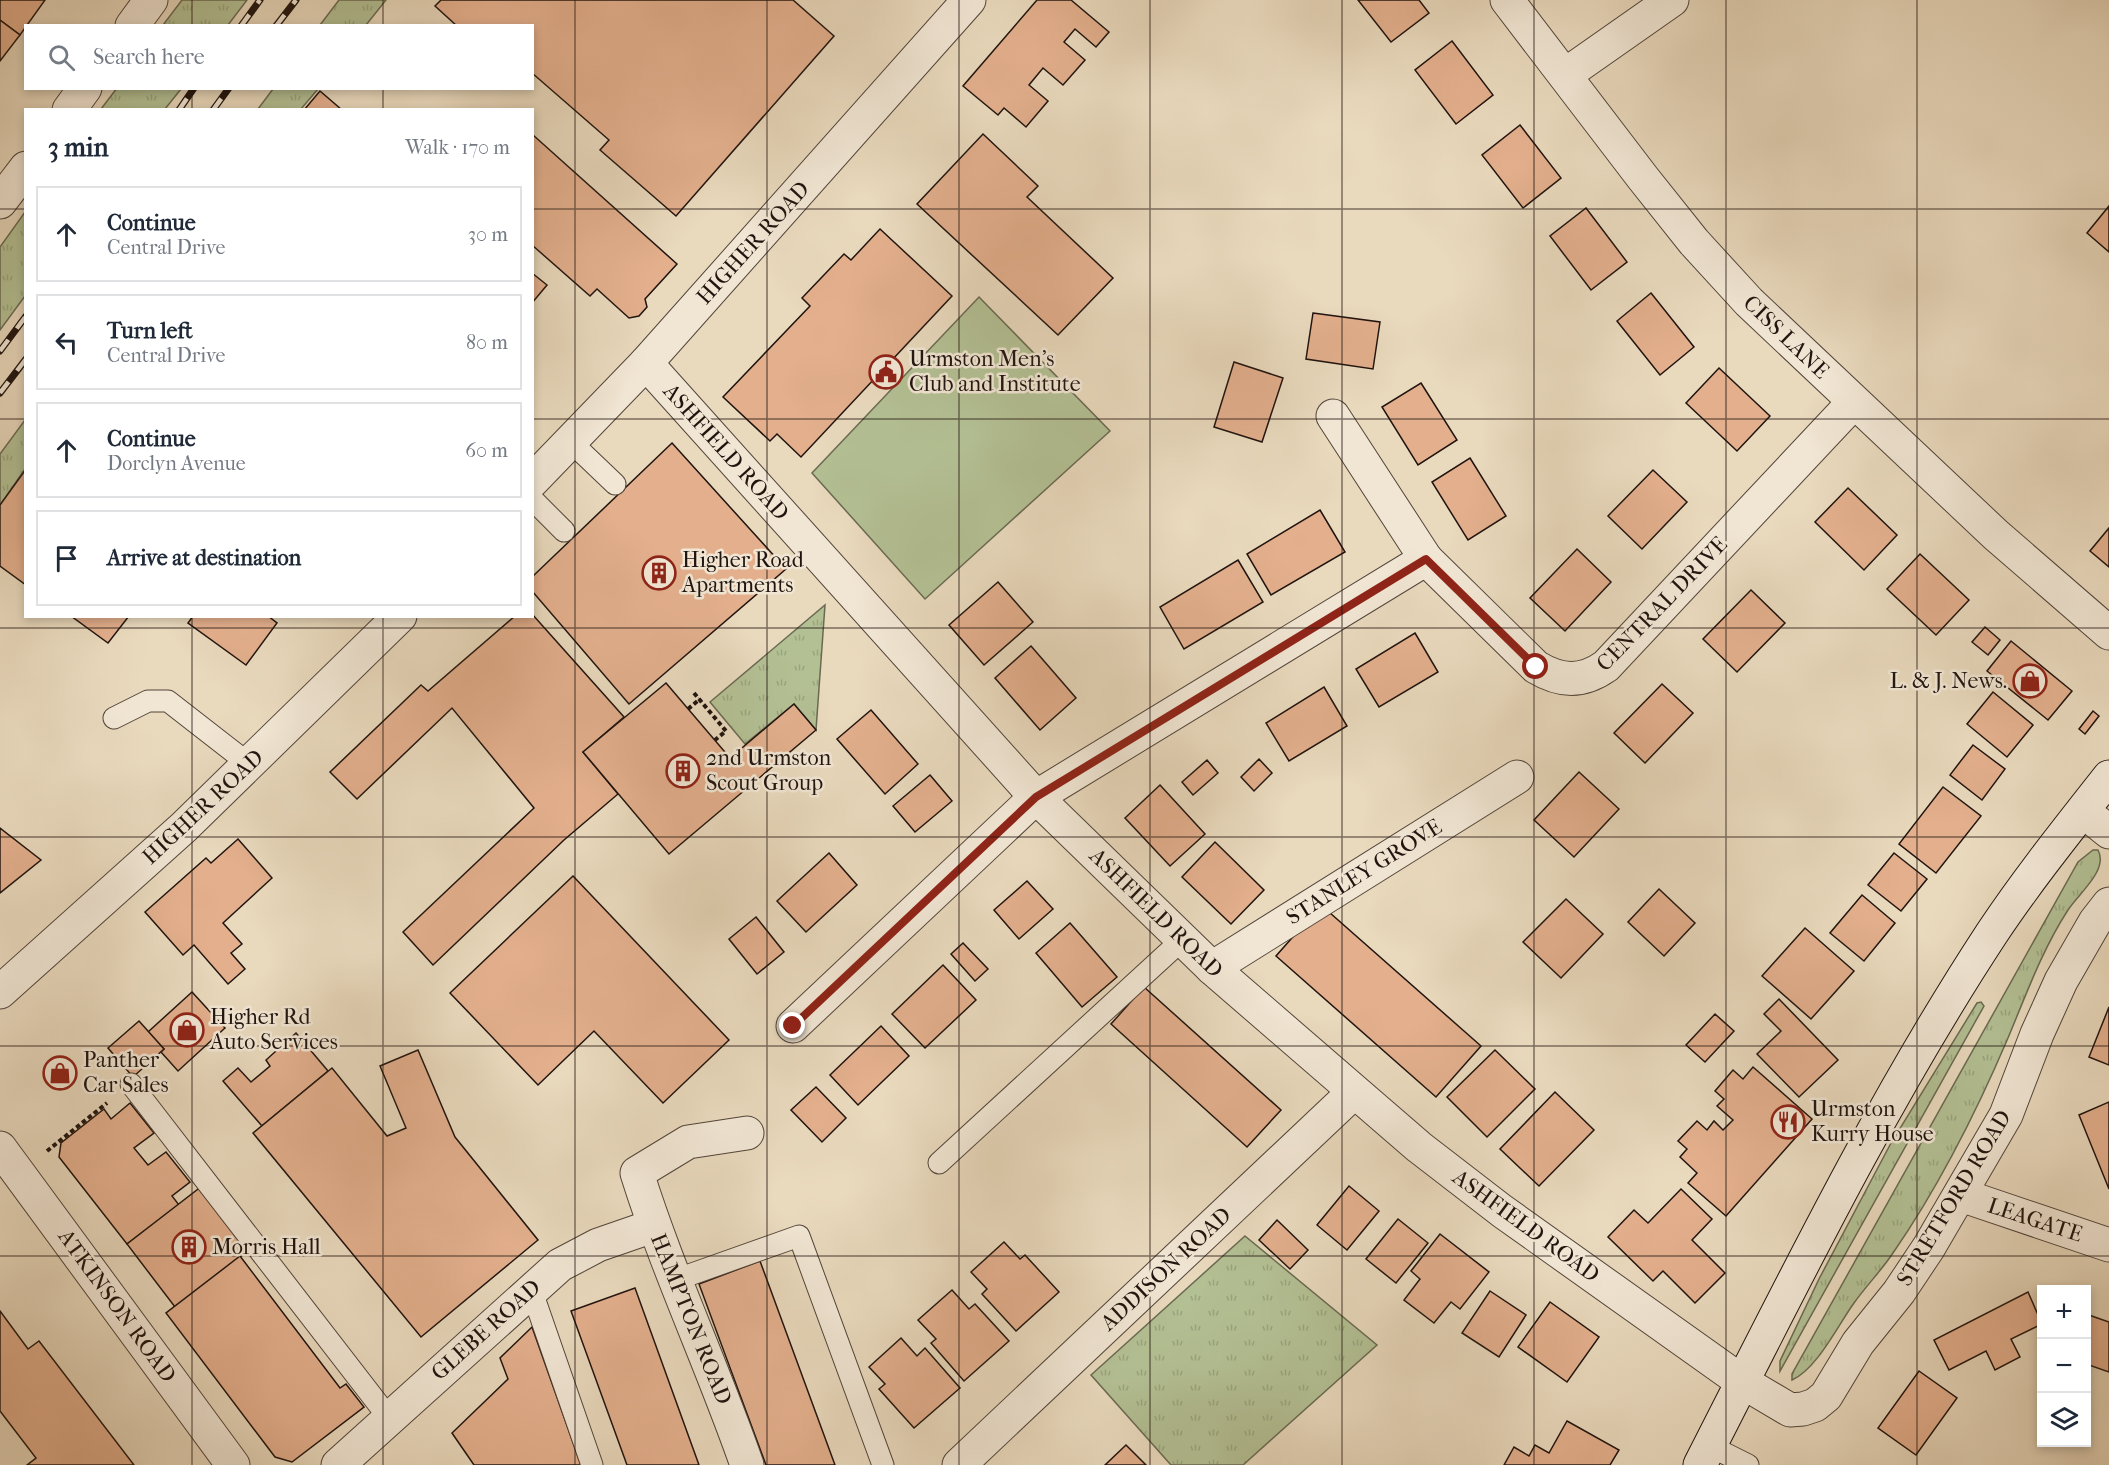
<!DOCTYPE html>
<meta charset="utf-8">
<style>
:root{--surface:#fff;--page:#f2f2f3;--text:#1f2937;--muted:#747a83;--line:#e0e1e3}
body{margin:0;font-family:"IM FELL French Canon",serif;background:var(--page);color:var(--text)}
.controls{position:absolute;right:18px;bottom:18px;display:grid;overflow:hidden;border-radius:0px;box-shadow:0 3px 9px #0003}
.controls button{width:54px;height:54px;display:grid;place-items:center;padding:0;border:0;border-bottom:2px solid var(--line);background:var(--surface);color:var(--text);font:30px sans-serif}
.stop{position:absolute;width:18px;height:18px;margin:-14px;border:4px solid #8f2418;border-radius:50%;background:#fff}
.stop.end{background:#8f2418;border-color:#fff;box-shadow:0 2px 6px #0008}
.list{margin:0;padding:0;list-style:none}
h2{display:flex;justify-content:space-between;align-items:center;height:78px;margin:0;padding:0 24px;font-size:26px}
h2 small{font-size:20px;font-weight:400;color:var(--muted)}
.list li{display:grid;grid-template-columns:39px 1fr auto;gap:18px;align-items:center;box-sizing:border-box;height:96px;margin:0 12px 12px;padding:0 12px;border:2px solid var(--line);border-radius:0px}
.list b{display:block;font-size:22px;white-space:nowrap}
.list p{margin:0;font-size:20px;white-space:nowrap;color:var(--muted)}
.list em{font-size:20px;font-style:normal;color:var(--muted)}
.icon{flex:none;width:33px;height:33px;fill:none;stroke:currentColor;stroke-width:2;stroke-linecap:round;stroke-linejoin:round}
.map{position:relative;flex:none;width:2109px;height:1465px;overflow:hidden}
.search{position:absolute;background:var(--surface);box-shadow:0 3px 9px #0003;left:24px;top:24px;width:510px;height:66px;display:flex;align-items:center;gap:15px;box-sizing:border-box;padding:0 21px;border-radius:0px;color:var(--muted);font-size:22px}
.panel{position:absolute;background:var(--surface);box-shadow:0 3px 9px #0003;left:24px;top:108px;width:510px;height:510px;border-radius:0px}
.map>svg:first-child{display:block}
.grass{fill:url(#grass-tufts);stroke:#6a6a52;stroke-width:1.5}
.garden{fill:#b3c094;stroke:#6a6a52;stroke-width:1.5}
.building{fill:#e3af8d;stroke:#20140f;stroke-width:1.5}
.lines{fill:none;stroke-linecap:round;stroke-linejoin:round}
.service-casing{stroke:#52453a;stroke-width:23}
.minor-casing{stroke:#52453a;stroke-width:35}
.tertiary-casing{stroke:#52453a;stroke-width:35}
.secondary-casing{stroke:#20140f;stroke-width:35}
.path{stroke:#20140f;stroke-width:4;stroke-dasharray:4.5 3;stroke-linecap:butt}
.service{stroke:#f1e6d4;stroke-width:21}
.minor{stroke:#f1e6d4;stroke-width:33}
.tertiary{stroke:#f1e6d4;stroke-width:33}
.secondary{stroke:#f1e6d4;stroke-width:33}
.rail-casing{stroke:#20140f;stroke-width:7}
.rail{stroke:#f1e6d4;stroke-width:4.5;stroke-dasharray:14;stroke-linecap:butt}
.route{stroke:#8f2418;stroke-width:8}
.grid{fill:none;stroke:#20140f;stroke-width:1.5;stroke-opacity:0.55}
.labels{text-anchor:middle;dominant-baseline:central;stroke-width:5;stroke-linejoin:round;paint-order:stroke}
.street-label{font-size:22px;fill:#20140f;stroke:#f1e6d4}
.poi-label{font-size:22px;fill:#20140f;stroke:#f1e6d4;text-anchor:start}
</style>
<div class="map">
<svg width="2109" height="1465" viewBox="0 0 2109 1465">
<defs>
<pattern id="grass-tufts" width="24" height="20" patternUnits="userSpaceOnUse" patternTransform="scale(1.5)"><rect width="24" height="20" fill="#b3c094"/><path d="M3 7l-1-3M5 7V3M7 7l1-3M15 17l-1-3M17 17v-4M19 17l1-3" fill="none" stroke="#9aa47e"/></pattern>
</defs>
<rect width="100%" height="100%" fill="#e9d9bd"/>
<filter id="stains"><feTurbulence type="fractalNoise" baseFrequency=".00333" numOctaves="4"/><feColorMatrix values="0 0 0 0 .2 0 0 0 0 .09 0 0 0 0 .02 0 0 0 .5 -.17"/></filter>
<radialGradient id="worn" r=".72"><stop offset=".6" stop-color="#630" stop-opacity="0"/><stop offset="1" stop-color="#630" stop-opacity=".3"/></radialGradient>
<g class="grass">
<polygon points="182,0 247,0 228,25 163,25"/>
<polygon points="339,0 386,0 366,25 320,25"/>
<polygon points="117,88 181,88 181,89 165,109 101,109"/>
<polygon points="273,89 273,88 318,89 301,109 258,109"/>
<polygon points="25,212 25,296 0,330 0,247"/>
<polygon points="25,420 25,469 0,505 0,454"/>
<polygon points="825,605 816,730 794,704 745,744 710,702"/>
<path d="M2093,850H2098C2109,870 2078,894 2068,910C2042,950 2026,995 2008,1038C1976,1113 1940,1185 1893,1253C1881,1271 1866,1286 1854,1303C1838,1325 1817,1369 1792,1380V1374L2078,862Z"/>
<polygon points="1981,1002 1984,1006 1780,1371 1780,1361 1819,1279 1891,1143 1977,1003"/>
<polygon points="1245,1236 1377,1345 1243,1465 1171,1465 1091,1375"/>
</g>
<polygon class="garden" points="979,297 1110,431 925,599 812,473"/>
<g class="building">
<polygon points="0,0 45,0 20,35 0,20"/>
<polygon points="441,0 793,0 834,36 676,216 600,150 609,140 532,73 532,26 457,26 435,6"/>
<polygon points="1037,0 1071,0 1109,32 1096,47 1075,29 1064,42 1085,60 1063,85 1043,68 1029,85 1048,101 1026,127 1004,108 998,115 963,86"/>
<polygon points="1358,0 1419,0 1429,13 1391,42"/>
<polygon points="0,20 20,35 0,61"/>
<polygon points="1452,41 1493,95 1456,124 1415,70"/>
<polygon points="320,91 342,110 304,110"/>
<polygon points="1520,125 1561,178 1523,208 1482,155"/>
<polygon points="983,134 1038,186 1027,197 1113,278 1058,335 917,204"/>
<polygon points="533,135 677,264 645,299 647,307 639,316 629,318 597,289 590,296 532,245"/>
<polygon points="2109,206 2109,252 2087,233"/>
<polygon points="1586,208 1627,262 1591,290 1550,236"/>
<polygon points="880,229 952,296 801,457 777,434 770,441 723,397 810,306 802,298 844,254 851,260"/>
<polygon points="532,273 547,285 532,303"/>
<polygon points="1651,293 1694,347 1660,375 1617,321"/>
<polygon points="1313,313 1380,322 1373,369 1306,359"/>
<polygon points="1234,362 1283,378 1262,442 1214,427"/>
<polygon points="1719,368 1770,416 1737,451 1686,403"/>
<polygon points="1421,383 1457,440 1418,465 1382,407"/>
<polygon points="672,443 786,569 629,704 532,591 532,577"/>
<polygon points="1470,458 1506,516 1468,540 1432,482"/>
<polygon points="26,469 26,585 0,566 0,505"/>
<polygon points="1653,470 1687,502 1642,549 1608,516"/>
<polygon points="1848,488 1897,535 1864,570 1815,522"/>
<polygon points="1320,510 1345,552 1271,595 1247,554"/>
<polygon points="2109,528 2109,567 2090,551"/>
<polygon points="1577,549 1611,582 1565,631 1530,598"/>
<polygon points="1920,554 1969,600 1936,635 1887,589"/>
<polygon points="1238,560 1263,602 1184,649 1160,607"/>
<polygon points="998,582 1033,622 984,665 949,625"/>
<polygon points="1751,590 1785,623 1737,672 1703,639"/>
<polygon points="532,614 624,717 583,752 618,794 564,840 433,965 403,932 534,808 452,708 357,799 330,772 421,685 428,691 515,616 532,616"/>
<polygon points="71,616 129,616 108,643"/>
<polygon points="193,616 268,616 277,623 246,665 188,623"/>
<polygon points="1985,627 2000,640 1988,655 1972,642"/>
<polygon points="1415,633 1438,672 1379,707 1356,669"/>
<polygon points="2011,641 2072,691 2048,720 1987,671"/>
<polygon points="1031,646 1076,698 1040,730 995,678"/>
<polygon points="666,683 730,758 794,704 816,730 669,854 583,752"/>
<polygon points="1662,684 1693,713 1645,763 1614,733"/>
<polygon points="1324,687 1347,726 1289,761 1266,723"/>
<polygon points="1993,692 2033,725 2007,757 1967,724"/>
<polygon points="871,710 918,764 885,794 837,739"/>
<polygon points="2093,711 2099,716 2085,734 2079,729"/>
<polygon points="1973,745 2005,769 1982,800 1950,775"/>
<polygon points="1259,759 1272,773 1254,791 1241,777"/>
<polygon points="1207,760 1218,773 1193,795 1182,782"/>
<polygon points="1579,772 1619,809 1574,857 1534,820"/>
<polygon points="930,775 952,801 915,832 893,806"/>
<polygon points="1160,785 1205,834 1170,866 1125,818"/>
<polygon points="1943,787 1981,816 1936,873 1899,844"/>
<polygon points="0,828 41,860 0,893"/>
<polygon points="238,839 272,878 223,923 242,944 231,953 245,969 228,984 194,945 183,955 145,912 206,858 211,863"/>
<polygon points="1215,842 1264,890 1231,924 1182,877"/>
<polygon points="829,853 857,885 806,932 777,901"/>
<polygon points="1894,853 1927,879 1901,911 1868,885"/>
<polygon points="573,876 729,1040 663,1103 594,1031 538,1085 450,993"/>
<polygon points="1027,881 1053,909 1019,939 994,910"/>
<polygon points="1659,889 1695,923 1664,956 1628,922"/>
<polygon points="1862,895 1895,923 1864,961 1830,933"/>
<polygon points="1566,899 1603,934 1561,978 1523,942"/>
<polygon points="1321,905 1481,1046 1436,1097 1276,956"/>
<polygon points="756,917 784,952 757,974 729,939"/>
<polygon points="1070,923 1117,977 1082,1007 1036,953"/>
<polygon points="1805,928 1854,971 1811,1019 1762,976"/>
<polygon points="963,943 988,969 975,981 951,954"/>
<polygon points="943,965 976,1000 925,1048 892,1014"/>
<polygon points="1144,987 1281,1110 1247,1147 1111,1024"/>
<polygon points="192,992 225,1028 178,1071 161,1052 164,1049 148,1032"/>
<polygon points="1779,999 1838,1060 1799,1097 1757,1054 1781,1031 1764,1014"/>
<polygon points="2109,1007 2109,1065 2089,1057"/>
<polygon points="1715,1014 1734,1031 1705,1062 1686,1045"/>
<polygon points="139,1021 164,1049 133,1077 108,1048"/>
<polygon points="881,1026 909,1056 858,1105 830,1075"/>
<polygon points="296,1033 328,1071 262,1126 223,1081 238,1068 251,1082 270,1066 266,1060"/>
<polygon points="418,1050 455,1137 538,1240 421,1337 253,1133 332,1068 387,1136 406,1128 380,1066"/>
<polygon points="1495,1050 1535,1089 1487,1137 1447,1097"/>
<polygon points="1753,1067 1812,1119 1726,1216 1688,1183 1697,1173 1680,1157 1687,1149 1678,1141 1697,1121 1707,1130 1714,1121 1723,1130 1733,1120 1717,1106 1724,1099 1715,1091 1733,1070 1743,1079"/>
<polygon points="816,1087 846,1118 822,1142 791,1110"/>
<polygon points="1555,1092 1594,1130 1539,1186 1500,1149"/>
<polygon points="2109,1102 2109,1189 2079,1115"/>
<polygon points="130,1103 154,1133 134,1148 148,1165 166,1152 190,1182 172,1196 179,1205 127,1244 59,1157 61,1143 104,1109 111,1119"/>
<polygon points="202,1186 250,1249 175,1307 127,1244"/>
<polygon points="1349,1186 1379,1211 1347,1250 1317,1225"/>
<polygon points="1681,1189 1712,1219 1692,1240 1725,1273 1695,1303 1663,1271 1653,1281 1608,1237 1634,1210 1648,1223"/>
<polygon points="1398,1219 1428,1243 1396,1283 1366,1259"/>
<polygon points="1277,1220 1308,1250 1290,1269 1259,1240"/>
<polygon points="1440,1234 1489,1272 1460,1309 1451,1302 1434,1323 1404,1300 1420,1279 1411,1271"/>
<polygon points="1004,1242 1020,1259 1025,1255 1059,1292 1016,1331 982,1294 987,1289 971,1272"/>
<polygon points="240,1256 340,1388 346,1384 364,1407 292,1462 275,1457 166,1313"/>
<polygon points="760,1261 835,1465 766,1465 699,1284"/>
<polygon points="635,1288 699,1465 627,1465 571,1311"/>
<polygon points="952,1290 969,1309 975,1304 1009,1341 964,1381 931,1343 936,1339 918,1320"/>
<polygon points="1490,1291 1526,1315 1499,1357 1462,1333"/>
<polygon points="2028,1292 2042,1324 2011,1339 2020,1357 1995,1370 1986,1351 1949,1370 1934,1340"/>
<polygon points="1550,1302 1599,1337 1567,1382 1518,1347"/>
<polygon points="0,1311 28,1349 39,1341 134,1465 27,1465 36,1458 0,1411"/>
<polygon points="2086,1314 2109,1322 2109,1372 2086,1364"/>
<polygon points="532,1327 581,1465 474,1465 452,1433 508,1379 500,1358"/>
<polygon points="901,1338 917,1356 925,1348 960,1388 914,1428 879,1389 885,1384 869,1367"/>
<polygon points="1919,1371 1957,1398 1916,1455 1878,1428"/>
<polygon points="1567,1421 1619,1450 1610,1465 1504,1465 1514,1447 1529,1456 1535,1445 1549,1453"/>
<polygon points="1126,1445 1146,1465 1105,1465"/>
</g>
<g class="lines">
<defs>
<g id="service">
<polyline points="571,442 615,484"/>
<polyline points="532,499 564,531"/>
<polyline points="114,718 148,701 168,701 249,764"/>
<polyline points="131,1084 389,1418"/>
<polyline points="939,1163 1183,939"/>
<polyline points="675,1280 799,1236 883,1465"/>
<polyline points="531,1289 592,1465"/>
<polyline points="1710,1446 1748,1465"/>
</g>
<g id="minor">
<polyline points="1507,0 1643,178 1694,242 1749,302 1996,535 2109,633"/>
<polyline points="132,26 151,0"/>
<polyline points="1565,75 1672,0"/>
<polyline points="69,110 85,88"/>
<polyline points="0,202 26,168"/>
<polyline points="646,363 1036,797 1212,968 1419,1147 1502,1211 1741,1381 1790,1410 1803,1409 1815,1405 1826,1396 1858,1343 1899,1292 1929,1247 2006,1115 2037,1034 2061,981 2095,922 2109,904"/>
<path d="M1333,416L1426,559L1536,667C1561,682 1582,683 1606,666L1853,403"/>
<polyline points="2083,811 2109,832"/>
<polyline points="1212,968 1517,777"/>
<polyline points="793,1026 1036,797 1426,559"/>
<polyline points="0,1148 233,1465"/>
<polyline points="1961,1195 2109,1245"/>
<polyline points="338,1465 560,1265 598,1245 653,1226"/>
<path d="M747,1465C713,1367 668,1272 637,1173L688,1142L747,1133"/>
<polyline points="959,1465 1354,1092"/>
</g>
<g id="tertiary">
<polyline points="532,481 646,363 969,0"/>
<polyline points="0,992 184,827 400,616"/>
</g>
<path id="secondary" d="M1700,1465C1792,1285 1881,1102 1992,933C2028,879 2069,828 2109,777"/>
</defs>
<use href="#service" class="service-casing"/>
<use href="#minor" class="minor-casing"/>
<use href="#tertiary" class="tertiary-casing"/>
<use href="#secondary" class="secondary-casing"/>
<g class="path">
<polyline points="694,693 726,731 715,740"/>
<polyline points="688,709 700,699"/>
<polyline points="47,1151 107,1103"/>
</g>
<use href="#service" class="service"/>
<use href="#minor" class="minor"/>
<use href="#tertiary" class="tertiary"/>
<use href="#secondary" class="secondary"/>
<defs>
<g id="rail">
<polyline points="241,26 260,0"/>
<polyline points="276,26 296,0"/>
<polyline points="179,110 194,88"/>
<polyline points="213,110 229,88"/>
<polyline points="0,351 26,316"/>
<polyline points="0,393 26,359"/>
</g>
</defs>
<use href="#rail" class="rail-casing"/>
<use href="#rail" class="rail"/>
</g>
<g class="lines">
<polyline class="route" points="793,1026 1036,797 1426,559 1536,667"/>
</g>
<path class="grid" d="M192,0V26M383,0V26M575,0V1465M767,0V1465M959,0V1465M1150,0V1465M1342,0V1465M1534,0V1465M1726,0V1465M1917,0V1465M192,88V110M383,88V110M0,209H26M532,209H2109M0,419H26M532,419H2109M192,616V1465M383,616V1465M0,628H2109M0,837H2109M0,1046H2109M0,1256H2109"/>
<defs>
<symbol id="civic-ring" viewBox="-11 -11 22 22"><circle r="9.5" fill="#f1e6d4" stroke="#8f2418" stroke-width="1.5"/><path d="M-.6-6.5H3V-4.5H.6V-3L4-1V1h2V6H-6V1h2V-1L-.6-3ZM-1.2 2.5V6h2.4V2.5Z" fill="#8f2418"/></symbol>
<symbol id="building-ring" viewBox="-11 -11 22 22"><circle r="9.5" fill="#f1e6d4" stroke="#8f2418" stroke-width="1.5"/><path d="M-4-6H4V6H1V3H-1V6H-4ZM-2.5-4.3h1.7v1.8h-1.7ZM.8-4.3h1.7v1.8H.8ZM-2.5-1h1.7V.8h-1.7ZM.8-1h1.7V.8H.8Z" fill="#8f2418"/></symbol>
<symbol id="shop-ring" viewBox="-11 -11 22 22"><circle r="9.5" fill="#f1e6d4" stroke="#8f2418" stroke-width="1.5"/><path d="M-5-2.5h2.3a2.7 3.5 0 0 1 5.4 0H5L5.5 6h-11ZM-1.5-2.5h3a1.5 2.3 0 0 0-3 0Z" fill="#8f2418"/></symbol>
<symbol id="restaurant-ring" viewBox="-11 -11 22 22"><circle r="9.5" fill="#f1e6d4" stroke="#8f2418" stroke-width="1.5"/><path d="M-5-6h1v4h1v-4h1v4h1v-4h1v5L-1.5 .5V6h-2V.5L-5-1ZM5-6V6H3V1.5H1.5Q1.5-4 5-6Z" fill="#8f2418"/></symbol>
</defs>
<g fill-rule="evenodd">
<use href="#civic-ring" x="867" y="353" width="38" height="38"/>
<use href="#building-ring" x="640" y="554" width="38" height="38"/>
<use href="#shop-ring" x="2011" y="662" width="38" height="38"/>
<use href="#building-ring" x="664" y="752" width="38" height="38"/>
<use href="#shop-ring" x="168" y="1011" width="38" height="38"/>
<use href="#shop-ring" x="41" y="1054" width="38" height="38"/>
<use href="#restaurant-ring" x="1769" y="1103" width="38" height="38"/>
<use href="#building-ring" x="170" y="1228" width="38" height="38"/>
</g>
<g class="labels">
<g class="street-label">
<text transform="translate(753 243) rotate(-48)">HIGHER ROAD</text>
<text transform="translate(1786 337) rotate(44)">CISS LANE</text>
<text transform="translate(726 452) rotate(48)">ASHFIELD ROAD</text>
<text transform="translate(1662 604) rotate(-46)">CENTRAL DRIVE</text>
<text transform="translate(203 807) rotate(-43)">HIGHER ROAD</text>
<text transform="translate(1364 872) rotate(-32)">STANLEY GROVE</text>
<text transform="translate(1156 913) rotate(44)">ASHFIELD ROAD</text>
<text transform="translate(1954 1198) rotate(-59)">STRETFORD ROAD</text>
<text transform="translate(2035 1220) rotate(18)">LEAGATE</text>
<text transform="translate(1526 1226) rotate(36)">ASHFIELD ROAD</text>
<text transform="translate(1166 1269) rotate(-43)">ADDISON ROAD</text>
<text transform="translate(117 1306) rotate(54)">ATKINSON ROAD</text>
<text transform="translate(691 1319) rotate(68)">HAMPTON ROAD</text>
<text transform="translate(486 1330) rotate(-42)">GLEBE ROAD</text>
</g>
<g class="poi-label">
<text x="909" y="359">Urmston Men's<tspan x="909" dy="25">Club and Institute</tspan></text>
<text x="682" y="560">Higher Road<tspan x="682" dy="25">Apartments</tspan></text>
<text x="2007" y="681" text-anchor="end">L. &amp; J. News.</text>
<text x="706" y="758">2nd Urmston<tspan x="706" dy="25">Scout Group</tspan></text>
<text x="210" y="1017">Higher Rd<tspan x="210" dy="25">Auto Services</tspan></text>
<text x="83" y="1060">Panther<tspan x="83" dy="25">Car Sales</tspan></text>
<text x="1811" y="1109">Urmston<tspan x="1811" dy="25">Kurry House</tspan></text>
<text x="212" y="1247">Morris Hall</text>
</g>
</g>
<rect width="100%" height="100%" filter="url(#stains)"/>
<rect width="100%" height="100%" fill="url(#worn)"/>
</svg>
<div class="controls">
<button>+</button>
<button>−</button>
<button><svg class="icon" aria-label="layers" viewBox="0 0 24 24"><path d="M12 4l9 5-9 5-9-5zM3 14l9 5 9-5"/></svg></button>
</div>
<div class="stop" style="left:1536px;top:667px"></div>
<div class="stop end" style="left:793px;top:1026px"></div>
<div class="search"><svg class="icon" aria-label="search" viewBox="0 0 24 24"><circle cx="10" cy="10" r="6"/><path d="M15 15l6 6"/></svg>Search here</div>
<section class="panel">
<h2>3 min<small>Walk · 170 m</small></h2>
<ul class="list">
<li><svg class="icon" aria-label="ahead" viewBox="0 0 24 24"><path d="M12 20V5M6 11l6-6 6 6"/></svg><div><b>Continue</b><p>Central Drive</p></div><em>30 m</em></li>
<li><svg class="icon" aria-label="left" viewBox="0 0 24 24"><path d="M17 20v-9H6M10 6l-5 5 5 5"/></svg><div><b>Turn left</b><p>Central Drive</p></div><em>80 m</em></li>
<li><svg class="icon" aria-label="ahead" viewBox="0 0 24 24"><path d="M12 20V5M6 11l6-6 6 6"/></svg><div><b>Continue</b><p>Dorclyn Avenue</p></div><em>60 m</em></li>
<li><svg class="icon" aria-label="arrive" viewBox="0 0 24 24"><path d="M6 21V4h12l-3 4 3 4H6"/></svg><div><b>Arrive at destination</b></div></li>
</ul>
</section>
</div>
